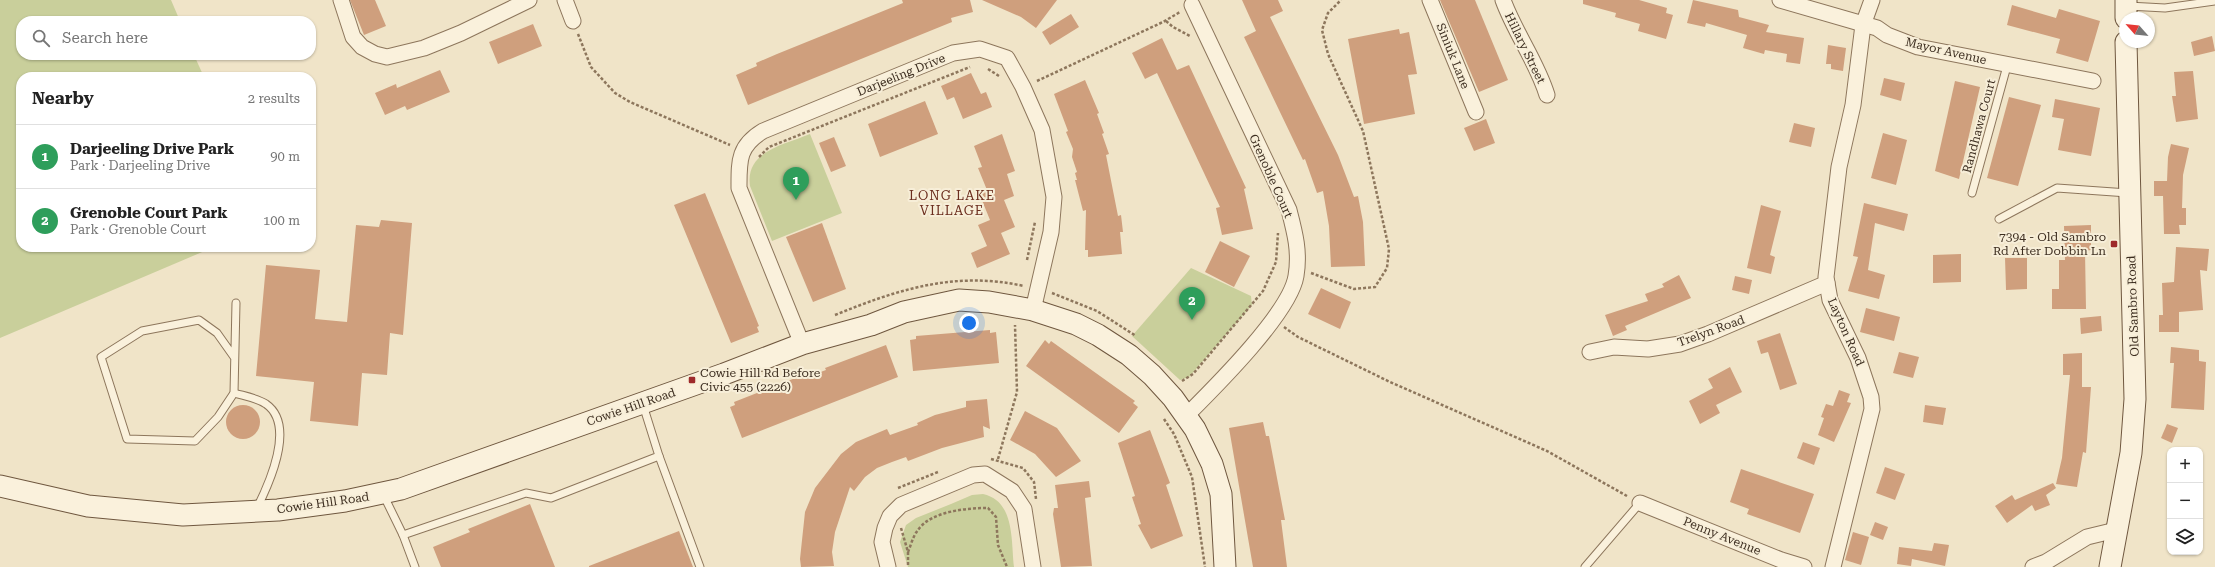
<!DOCTYPE html>
<meta charset="utf-8">
<style>
:root{--surface:#fff;--page:#f2f2f2;--text:#222;--muted:#767676;--line:#e0e0e0;--accent:#9e2a2b}
body{margin:0;font-family:"Roboto Serif",serif;background:var(--page);color:var(--text)}
.controls{position:absolute;right:12px;bottom:12px;display:grid;overflow:hidden;border-radius:8px;box-shadow:0 1px 3px #0004}
.controls button{width:36px;height:36px;display:grid;place-items:center;padding:0;border:0;border-bottom:1px solid var(--line);background:var(--surface);color:var(--text);font:20px sans-serif}
.compass{position:absolute;left:2119px;top:12px;width:36px;height:36px;border-radius:50%;background:var(--surface);box-shadow:0 1px 3px #0004;rotate:297deg}
.you{position:absolute;left:969px;top:323px;width:14px;height:14px;margin:-10px;border:3px solid #fff;border-radius:50%;background:#1a73e8;box-shadow:0 0 0 6px #1a73e833}
.badge{display:grid;place-items:center;width:26px;height:26px;border-radius:50%;background:var(--accent);color:#fff;font-size:13px;font-weight:700}
.pin{position:absolute;translate:-50% -33px;filter:drop-shadow(0 1px 2px #0008)}
.pin::after{content:'';position:absolute;top:21px;width:14px;height:12px;background:inherit;clip-path:polygon(0 0,100% 0,50% 100%)}
.list{margin:0;padding:0;list-style:none}
h2{display:flex;justify-content:space-between;align-items:center;height:52px;margin:0;padding:0 16px;font-size:17px}
h2 small{font-size:13px;font-weight:400;color:var(--muted)}
.list li{display:grid;grid-template-columns:26px 1fr auto;gap:12px;align-items:center;box-sizing:border-box;height:64px;padding:0 16px;border-top:1px solid var(--line)}
.list b{display:block;font-size:15px;white-space:nowrap}
.list p{margin:0;font-size:13px;white-space:nowrap;color:var(--muted)}
.list em{font-size:13px;font-style:normal;color:var(--muted)}
.icon{flex:none;width:22px;height:22px;fill:none;stroke:currentColor;stroke-width:2;stroke-linecap:round;stroke-linejoin:round}
.map{position:relative;flex:none;width:2215px;height:567px;overflow:hidden}
.search{position:absolute;background:var(--surface);box-shadow:0 1px 3px #0004;left:16px;top:16px;width:300px;height:44px;display:flex;align-items:center;gap:10px;box-sizing:border-box;padding:0 14px;border-radius:16px;color:var(--muted);font-size:15px}
.panel{position:absolute;background:var(--surface);box-shadow:0 1px 3px #0004;left:16px;top:72px;width:300px;height:180px;border-radius:16px}
.map>svg:first-child{display:block}
.green{fill:#c9cf9b}
.building{fill:#cf9f7d}
.lines{fill:none;stroke-linecap:round;stroke-linejoin:round}
.lane-casing{stroke:#8d765c;stroke-width:9}
.street-casing{stroke:#8d765c;stroke-width:17}
.secondary-casing{stroke:#6f573f;stroke-width:23}
.path{stroke:#8d765c;stroke-width:2.5;stroke-dasharray:3 2;stroke-linecap:butt}
.lane{stroke:#faf1dc;stroke-width:7}
.street{stroke:#faf1dc;stroke-width:15}
.secondary{stroke:#faf1dc;stroke-width:21}
.poi-dot{fill:#9e2a2b;stroke:#f7eed8;stroke-width:1.5}
.labels{text-anchor:middle;dominant-baseline:central;stroke-width:4;stroke-linejoin:round;paint-order:stroke}
.street-label{font-size:12px;fill:#3d2e20;stroke:#f7eed8}
.poi-label{font-size:12px;fill:#3d2e20;stroke:#f7eed8;text-anchor:end}
.neighbourhood-label{font-size:13px;letter-spacing:1px;fill:#6b2e1e;stroke:#f7eed8}
</style>
<div class="map">
<svg width="2215" height="567" viewBox="0 0 2215 567">
<rect width="100%" height="100%" fill="#f0e4c8"/>
<g class="green">
<polygon points="0,0 171,0 180,21 21,21 21,55 194,55 204,77 21,77 21,247 214,247 0,338"/>
<path d="M810,134L842,213L772,241L750,186C745,151 784,145 810,134Z"/>
<polygon points="1191,268 1251,296 1252,305 1189,377 1180,380 1132,336"/>
<path d="M983,494C1015,501 1011,541 1014,567H908L900,542L906,525L916,518L951,504L972,495Z"/>
</g>
<g class="building">
<polygon points="350,0 375,0 386,26 364,35"/>
<polygon points="902,0 970,0 973,12 951,18 952,22 748,105 736,75 757,66 756,63 777,54 903,3"/>
<polygon points="982,0 1057,0 1036,28 1021,17"/>
<polygon points="1242,0 1278,0 1283,11 1270,17 1338,155 1354,197 1358,196 1363,222 1365,266 1331,267 1329,226 1323,191 1317,193 1305,159 1303,160 1244,37 1256,31"/>
<polygon points="1440,0 1475,0 1508,80 1479,92"/>
<polygon points="1583,0 1639,0 1667,8 1666,13 1673,15 1666,39 1638,31 1640,24 1615,17 1616,13 1583,4"/>
<polygon points="1693,0 1738,10 1739,17 1769,25 1766,32 1804,38 1800,64 1786,62 1787,54 1765,50 1764,54 1743,48 1747,35 1706,23 1705,27 1687,23"/>
<polygon points="2012,5 2056,18 2059,9 2100,21 2088,62 2056,53 2060,39 2007,25"/>
<polygon points="1071,14 1079,27 1050,45 1042,32"/>
<polygon points="533,24 542,46 498,64 489,42"/>
<polygon points="1399,29 1400,34 1409,32 1417,74 1408,75 1415,114 1364,124 1348,39"/>
<polygon points="2212,36 2215,51 2194,56 2191,42"/>
<polygon points="1162,38 1177,70 1189,65 1246,188 1244,189 1253,229 1222,235 1216,208 1220,207 1157,73 1145,79 1132,53"/>
<polygon points="1828,45 1846,48 1843,71 1831,69 1831,64 1826,64"/>
<polygon points="440,70 450,92 407,110 405,106 385,115 375,93 396,84 397,88"/>
<polygon points="2193,71 2198,119 2176,122 2172,96 2176,96 2174,72"/>
<polygon points="971,73 981,94 986,92 992,107 963,119 954,97 947,100 941,86"/>
<polygon points="1884,78 1905,83 1901,101 1880,95"/>
<polygon points="1085,80 1099,113 1097,114 1104,133 1102,134 1109,154 1106,155 1118,216 1121,215 1123,232 1120,232 1122,254 1088,257 1088,250 1085,250 1086,210 1083,211 1075,180 1077,180 1075,173 1077,172 1072,157 1073,149 1066,132 1068,131 1054,94"/>
<polygon points="1955,81 1980,87 1959,179 1935,171"/>
<polygon points="2009,97 2041,105 2018,186 1987,178"/>
<polygon points="2055,99 2100,108 2091,156 2058,150 2064,119 2052,117"/>
<polygon points="925,101 938,134 880,157 868,124"/>
<polygon points="1486,119 1495,143 1474,151 1464,128"/>
<polygon points="1794,123 1815,128 1811,147 1789,142"/>
<polygon points="1883,133 1907,140 1896,185 1871,178"/>
<polygon points="1002,134 1015,171 1007,174 1014,196 1004,200 1015,227 1001,233 1010,254 977,268 971,253 987,246 978,225 990,220 979,193 987,190 978,168 982,167 974,146"/>
<polygon points="834,137 846,166 831,172 819,143"/>
<polygon points="2171,144 2189,148 2183,175 2182,208 2186,208 2186,225 2179,225 2180,234 2164,234 2163,196 2154,196 2154,181 2167,181 2168,157"/>
<polygon points="705,193 759,326 757,327 759,332 731,343 674,205"/>
<polygon points="1864,203 1908,214 1904,231 1875,223 1868,270 1885,275 1879,299 1848,291 1858,257 1853,256"/>
<polygon points="1761,205 1781,211 1770,255 1775,257 1771,274 1747,268"/>
<polygon points="381,220 412,223 403,335 390,333 387,375 362,373 358,426 310,421 314,382 256,376 266,265 320,270 315,319 347,322 356,225 379,227"/>
<polygon points="822,223 846,289 813,302 786,237"/>
<polygon points="2091,225 2091,250 2085,251 2086,309 2052,309 2052,289 2059,289 2059,260 2065,260 2064,226"/>
<polygon points="1220,241 1250,256 1234,287 1205,272"/>
<polygon points="2176,247 2209,249 2207,271 2200,270 2203,310 2179,312 2179,332 2159,332 2159,315 2163,315 2162,283 2174,282"/>
<polygon points="1961,254 1961,282 1933,283 1933,255"/>
<polygon points="2005,258 2027,258 2027,289 2006,290"/>
<polygon points="1679,275 1691,298 1625,326 1627,330 1613,336 1605,315 1648,301 1645,294 1664,287 1662,284"/>
<polygon points="1735,276 1752,280 1749,294 1732,290"/>
<polygon points="1321,288 1351,302 1340,329 1308,314"/>
<polygon points="1866,308 1900,317 1894,341 1860,332"/>
<polygon points="2101,316 2102,331 2081,334 2080,318"/>
<polygon points="990,330 990,333 996,332 999,363 913,371 910,340 916,339 916,336"/>
<polygon points="1780,333 1797,384 1780,390 1768,352 1761,354 1757,341"/>
<polygon points="1045,340 1049,344 1051,341 1135,401 1133,403 1138,407 1119,433 1026,366"/>
<polygon points="886,345 898,377 742,438 730,407 735,405 734,402 803,375 804,378 826,370 825,368"/>
<polygon points="2171,347 2199,350 2199,361 2206,362 2204,410 2171,408 2174,363 2170,363"/>
<polygon points="1899,352 1919,357 1913,378 1893,373"/>
<polygon points="2082,353 2082,387 2091,387 2086,453 2083,452 2077,487 2056,484 2062,458 2070,375 2063,375 2063,354"/>
<polygon points="1730,367 1742,392 1716,405 1720,413 1700,424 1689,401 1713,388 1708,379"/>
<polygon points="1839,390 1850,394 1847,402 1851,403 1834,442 1818,435 1824,418 1821,417 1826,404 1833,406"/>
<polygon points="987,399 990,429 983,426 984,437 942,448 908,461 906,457 892,462 877,468 865,477 854,491 850,487 835,532 832,552 834,566 801,567 800,559 805,512 815,488 841,454 856,442 887,429 890,435 918,425 917,423 935,415 966,407 966,401"/>
<circle cx="243" cy="422" r="17"/>
<polygon points="1925,405 1946,408 1943,425 1923,422"/>
<polygon points="1025,411 1057,428 1081,461 1056,477 1035,454 1010,440"/>
<polygon points="1263,422 1266,436 1269,436 1285,520 1281,520 1287,567 1253,567 1229,428"/>
<polygon points="2167,424 2178,428 2172,443 2161,438"/>
<polygon points="1150,430 1170,483 1166,485 1183,536 1151,549 1138,525 1141,524 1132,497 1135,496 1118,443"/>
<polygon points="1803,442 1820,448 1814,465 1797,458"/>
<polygon points="1885,467 1905,474 1895,500 1876,493"/>
<polygon points="1741,469 1814,494 1800,533 1747,514 1749,509 1730,502"/>
<polygon points="1089,481 1091,497 1085,498 1092,566 1061,567 1053,514 1054,508 1058,508 1055,485"/>
<polygon points="2053,483 2056,488 2046,495 2050,505 2035,511 2032,505 2007,523 1995,506 2012,495 2015,500"/>
<polygon points="530,504 555,567 441,567 433,547 470,532 468,529"/>
<polygon points="1875,522 1888,527 1883,540 1870,535"/>
<polygon points="679,531 693,567 589,567 589,566"/>
<polygon points="1853,532 1869,537 1861,565 1845,560"/>
<polygon points="1934,543 1949,545 1945,566 1912,559 1911,566 1897,564 1899,547 1932,551"/>
</g>
<g class="lines">
<defs>
<g id="lane">
<polyline points="2128,6 2165,8 2215,1"/>
<polyline points="1972,193 2007,66"/>
<polyline points="1999,219 2057,188 2128,193"/>
<polyline points="234,357 217,333 199,320 142,331 101,357 127,439 195,441 218,417 234,393 236,303"/>
<path d="M234,393C244,396 257,398 266,404C296,425 269,484 257,508"/>
<polyline points="659,456 700,567"/>
<polyline points="383,494 403,535 526,493 551,498 659,456 643,405"/>
<polyline points="403,535 415,567"/>
<polyline points="1585,567 1640,503"/>
</g>
<g id="street">
<polyline points="341,0 353,37 362,47 375,54 387,57 424,48 461,33 529,0"/>
<polyline points="565,0 573,21"/>
<polyline points="1430,0 1476,112"/>
<path d="M1503,0C1515,33 1537,62 1547,95"/>
<polyline points="1780,0 1877,28 1887,35 1918,47 2093,81"/>
<path d="M802,344L739,188C739,161 738,146 763,131L953,53L980,49L1007,58L1023,87L1042,130L1054,197L1051,232L1033,310"/>
<polyline points="1590,352 1614,347 1648,349 1680,344 1708,334 1827,283"/>
<path d="M1186,416C1214,388 1290,313 1296,276C1300,252 1295,233 1289,210L1192,5"/>
<polyline points="1640,503 1781,560 1804,567"/>
<polyline points="888,567 882,542 885,528 890,516 901,505 973,475 985,474 1012,491 1024,509 1033,567"/>
<polyline points="1833,567 1872,409 1871,397 1858,358 1830,300 1826,277 1839,167 1853,105 1863,25 1872,0"/>
<polyline points="2033,567 2046,562 2087,537 2116,530"/>
</g>
<g id="secondary">
<polyline points="2126,18 2126,0"/>
<polyline points="0,486 88,506 183,515 278,510 345,501 401,489 724,374 802,344 871,325 904,312 959,300 989,302 1033,310 1076,324 1098,335 1129,355 1152,375 1173,398 1195,429 1212,464 1221,494 1225,567"/>
<polyline points="2110,567 2131,453 2135,399 2126,42"/>
</g>
</defs>
<use href="#lane" class="lane-casing"/>
<use href="#street" class="street-casing"/>
<use href="#secondary" class="secondary-casing"/>
<g class="path">
<polyline points="1166,21 1173,27 1190,36"/>
<polyline points="578,34 591,67 615,93 630,102 730,145"/>
<polyline points="988,69 999,76"/>
<polyline points="1037,81 1163,22 1180,12"/>
<polyline points="759,157 769,147 970,67"/>
<polyline points="1027,260 1035,222"/>
<polyline points="1311,273 1354,289 1375,287 1387,268 1389,249 1363,131 1328,54 1322,30 1328,13 1341,0"/>
<polyline points="1052,293 1097,311 1136,336"/>
<path d="M835,315C899,289 955,271 1024,286"/>
<polyline points="1284,327 1298,337 1390,382 1547,451 1627,496"/>
<polyline points="1182,381 1193,374 1263,291 1276,262 1278,233"/>
<polyline points="1164,419 1174,434 1192,477 1205,567"/>
<polyline points="991,459 1023,468 1034,482 1036,499"/>
<polyline points="998,459 1017,392 1015,325"/>
<polyline points="898,488 938,472"/>
<polyline points="901,528 908,552 908,567"/>
<path d="M908,552C911,545 913,536 918,530C931,511 967,508 988,508L996,517L998,545L1007,567"/>
</g>
<use href="#lane" class="lane"/>
<use href="#street" class="street"/>
<use href="#secondary" class="secondary"/>
</g>
<g class="poi-dot">
<rect x="2110" y="240" width="8" height="8" rx="2"/>
<rect x="688" y="376" width="8" height="8" rx="2"/>
</g>
<g class="labels">
<g class="street-label">
<text transform="translate(1525 48) rotate(64)">Hillary Street</text>
<text transform="translate(1946 51) rotate(13)">Mayor Avenue</text>
<text transform="translate(1453 56) rotate(68)">Siniuk Lane</text>
<text transform="translate(901 75) rotate(-22)">Darjeeling Drive</text>
<text transform="translate(1979 126) rotate(-75)">Randhawa Court</text>
<text transform="translate(1271 176) rotate(66)">Grenoble Court</text>
<text transform="translate(2133 306) rotate(-92)">Old Sambro Road</text>
<text transform="translate(1711 331) rotate(-20)">Trelyn Road</text>
<text transform="translate(1846 332) rotate(66)">Layton Road</text>
<text transform="translate(631 407) rotate(-19)">Cowie Hill Road</text>
<text transform="translate(323 503) rotate(-8)">Cowie Hill Road</text>
<text transform="translate(1722 536) rotate(22)">Penny Avenue</text>
</g>
<g class="poi-label">
<text x="2106" y="237">7394 - Old Sambro<tspan x="2106" dy="14">Rd After Dobbin Ln</tspan></text>
<text x="700" y="373" text-anchor="start">Cowie Hill Rd Before<tspan x="700" dy="14">Civic 455 (2226)</tspan></text>
</g>
<g class="neighbourhood-label">
<text x="952" y="195">LONG LAKE<tspan x="952" dy="15">VILLAGE</tspan></text>
</g>
</g>
</svg>
<div class="controls">
<button>+</button>
<button>−</button>
<button><svg class="icon" aria-label="layers" viewBox="0 0 24 24"><path d="M12 4l9 5-9 5-9-5zM3 14l9 5 9-5"/></svg></button>
</div>
<svg class="compass" viewBox="-18 -18 36 36"><path d="M0-13l5 13h-10z" fill="#e53935"/><path d="M0 13l5-13h-10z" fill="#767676"/></svg>
<div class="you"></div>
<div class="pin badge" style="left:796px;top:200px;background:#2e9e5b">1</div>
<div class="pin badge" style="left:1192px;top:320px;background:#2e9e5b">2</div>
<div class="search"><svg class="icon" aria-label="search" viewBox="0 0 24 24"><circle cx="10" cy="10" r="6"/><path d="M15 15l6 6"/></svg>Search here</div>
<section class="panel">
<h2>Nearby<small>2 results</small></h2>
<ul class="list">
<li><span class="badge" style="background:#2e9e5b">1</span><div><b>Darjeeling Drive Park</b><p>Park · Darjeeling Drive</p></div><em>90 m</em></li>
<li><span class="badge" style="background:#2e9e5b">2</span><div><b>Grenoble Court Park</b><p>Park · Grenoble Court</p></div><em>100 m</em></li>
</ul>
</section>
</div>
